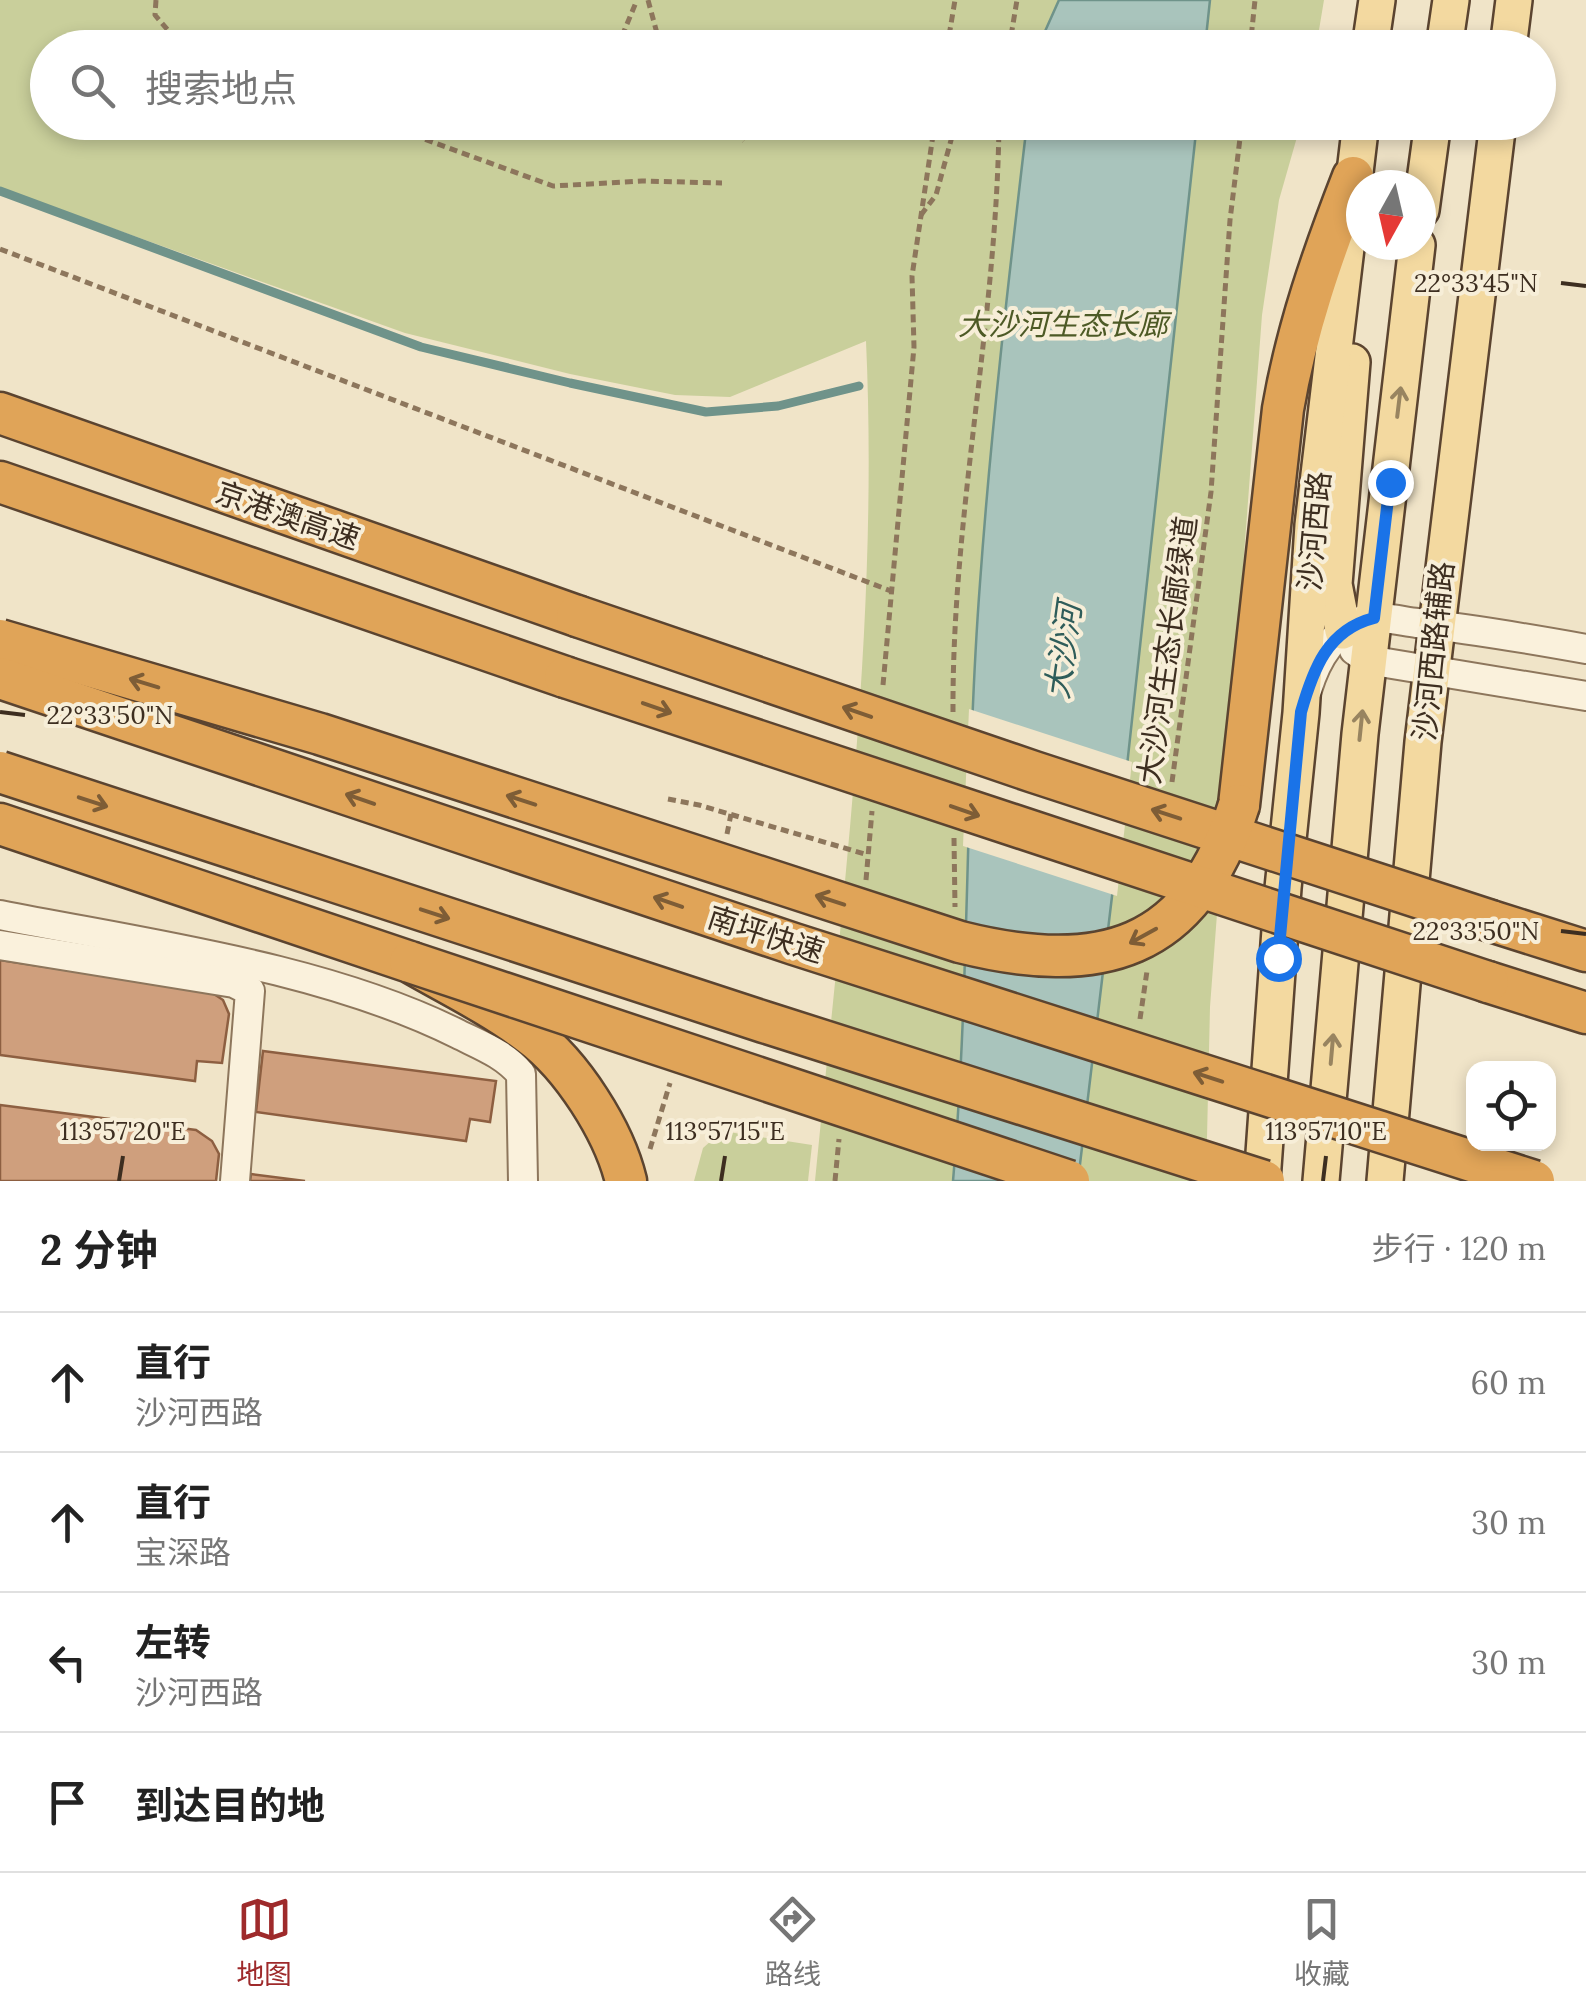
<!DOCTYPE html>
<html lang="zh">
<meta charset="utf-8">
<style>
:root{--surface:#fff;--page:#f6f6f6;--text:#222;--muted:#767676;--line:#e0e0e0;--accent:#9e2a2b}
body{margin:0;font-family:Lora,"Noto Sans SC",serif;background:var(--page);color:var(--text)}
.controls{position:absolute;right:30px;bottom:30px;display:grid;overflow:hidden;border-radius:20px;box-shadow:0 5px 15px #0003}
.controls button{width:90px;height:90px;display:grid;place-items:center;padding:0;border:0;border-bottom:2px solid var(--line);background:var(--surface);color:var(--text);font:50px sans-serif}
.compass{position:absolute;left:1346px;top:170px;width:90px;height:90px;border-radius:50%;background:var(--surface);box-shadow:0 5px 15px #0003;rotate:188deg}
.stop{position:absolute;width:30px;height:30px;margin:-22px;border:8px solid #1a73e8;border-radius:50%;background:#fff}
.stop.end{background:#1a73e8;border-color:#fff;box-shadow:0 2px 10px #0008}
.list{margin:0;padding:0;list-style:none}
h2{display:flex;justify-content:space-between;align-items:center;height:130px;margin:0;padding:0 40px;font-size:42px}
h2 small{font-size:32px;font-weight:400;color:var(--muted)}
.list li{display:grid;grid-template-columns:65px 1fr auto;gap:30px;align-items:center;box-sizing:border-box;height:140px;padding:0 40px;border-top:2px solid var(--line)}
.list b{display:block;font-size:38px;white-space:nowrap}
.list p{margin:0;font-size:32px;white-space:nowrap;color:var(--muted)}
.list em{font-size:32px;font-style:normal;color:var(--muted)}
.icon{flex:none;width:55px;height:55px;fill:none;stroke:currentColor;stroke-width:2;stroke-linecap:round;stroke-linejoin:round}
.map{position:relative;flex:none;width:1586px;height:1181px;overflow:hidden}
.search{position:absolute;background:var(--surface);box-shadow:0 5px 15px #0003;left:30px;right:30px;top:30px;height:110px;display:flex;align-items:center;gap:25px;box-sizing:border-box;padding:0 35px;border-radius:55px;color:var(--muted);font-size:38px}
.sheet{height:690px;background:var(--surface)}
nav{display:flex;justify-content:space-around;align-items:center;box-sizing:border-box;height:140px;border-top:2px solid var(--line);background:var(--surface);font-size:28px;color:var(--muted)}
nav a{display:grid;justify-items:center;gap:5px}
nav .on{color:var(--accent)}
.map>svg:first-child{display:block}
.green{fill:#c9cf9b}
.water{fill:#a9c4bc;stroke:#6f938a;stroke-width:2.5}
.pier{fill:#f0e4c8}
.lines{fill:none;stroke-linecap:round;stroke-linejoin:round}
.stream{stroke:#6f938a;stroke-width:9}
.building{fill:#cf9f7d;stroke:#8d5f41;stroke-width:2.5}
.minor-casing{stroke:#8d765c;stroke-width:32}
.major-casing{stroke:#5b4430;stroke-width:40}
.highway-casing{stroke:#5b4430;stroke-width:45}
.path{stroke:#8d765c;stroke-width:5;stroke-dasharray:8 5;stroke-linecap:butt}
.minor{stroke:#faf1dc;stroke-width:28}
.major{stroke:#f3d9a0;stroke-width:35}
.highway{stroke:#e0a458;stroke-width:40}
.highway-bridge-casing{stroke:#5b4430;stroke-width:45;stroke-linecap:butt}
.highway-bridge{stroke:#e0a458;stroke-width:40}
.oneway{stroke:#988460}
.oneway2{stroke:#7e5d36}
.route{stroke:#1a73e8;stroke-width:12}
.ticks{fill:none;stroke:#3d2e20;stroke-width:4}
.labels{text-anchor:middle;dominant-baseline:central;stroke-width:8;stroke-linejoin:round;paint-order:stroke}
.park-label{font-size:30px;font-style:italic;fill:#4d5a26;stroke:#f7eed8}
.street-label{font-size:30px;fill:#3d2e20;stroke:#f7eed8}
.water-label{font-size:32px;font-style:italic;fill:#2f5d5a;stroke:#f7eed8}
.ticks-label{font-size:25px;text-anchor:middle;fill:#3d2e20;stroke:#f7eed8;stroke-width:8;stroke-linejoin:round;paint-order:stroke}
</style>
<div class="map">
<svg width="1586" height="1181" viewBox="0 0 1586 1181">
<rect width="100%" height="100%" fill="#f0e4c8"/>
<g class="green">
<path d="M0,0H1324L1316,48H48V122L1301,123L1279,200L1262,315L1210,1007L1206,1181H815C842,901 879,623 866,341L730,397L675,395L570,374L405,333L0,188Z"/>
<polygon points="722,1131 812,1145 808,1181 694,1181 703,1148"/>
</g>
<g class="water">
<polygon points="1059,0 1210,0 1205,47 1038,47"/>
<path d="M1027,123H1197L1121,821L1078,1181H953C970,982 965,782 980,583C991,429 1009,276 1027,123Z"/>
</g>
<polygon class="pier" points="969,709 1132,762 1117,896 963,846"/>
<g class="lines">
<polyline class="stream" points="0,191 421,347 570,383 706,412 778,406 859,386"/>
</g>
<g class="building">
<polygon points="0,960 211,992 223,1000 229,1014 222,1063 197,1061 195,1081 0,1055"/>
<polygon points="263,1051 496,1081 490,1122 470,1119 466,1141 256,1112"/>
<polygon points="0,1105 196,1130 212,1141 219,1154 216,1181 0,1181"/>
<polygon points="251,1174 305,1181 250,1181"/>
</g>
<g class="lines">
<defs>
<g id="minor">
<polyline points="1354,650 1368,660 1586,696"/>
<path d="M1307,690C1316,660 1333,631 1363,620C1380,615 1400,621 1417,623C1474,629 1530,639 1586,649"/>
<path d="M0,915C146,944 324,967 458,1034C482,1046 504,1054 521,1074L523,1181"/>
<polyline points="0,945 234,983 250,991 235,1181"/>
</g>
<g id="major">
<polyline points="1370,48 1377,0"/>
<polyline points="1444,48 1451,0"/>
<polyline points="1508,48 1514,0"/>
<polyline points="1421,210 1433,122"/>
<polyline points="1343,631 1334,584 1352,362"/>
<polyline points="1262,1181 1283,888 1301,713 1313,525 1361,122"/>
<polyline points="1321,1181 1360,734 1417,245"/>
<polyline points="1385,1181 1423,742 1498,122"/>
</g>
<g id="highway">
<polyline points="0,413 577,616"/>
<polyline points="0,482 565,677"/>
<path d="M1239,805L1283,409C1297,328 1323,254 1353,177"/>
<path d="M0,824L410,962C450,985 493,1006 530,1034C572,1065 614,1131 626,1181"/>
<polyline points="1491,921 1586,951"/>
<polyline points="1488,982 1586,1013"/>
</g>
</defs>
<use href="#minor" class="minor-casing"/>
<use href="#major" class="major-casing"/>
<use href="#highway" class="highway-casing"/>
<g class="path">
<polyline points="156,0 155,15 183,48"/>
<polyline points="648,0 661,48"/>
<polyline points="617,48 637,0"/>
<polyline points="947,48 955,0"/>
<polyline points="1009,48 1017,0"/>
<polyline points="1250,48 1255,0"/>
<polyline points="374,122 413,135 481,122"/>
<polyline points="726,122 744,141"/>
<polyline points="413,135 553,186 642,181 722,183"/>
<polyline points="921,215 936,195 956,122"/>
<polyline points="0,249 891,591"/>
<polyline points="883,685 914,347 912,276 935,122"/>
<path d="M953,712C952,514 997,320 999,122"/>
<polyline points="1172,782 1211,492 1230,220 1242,122"/>
<polyline points="668,799 699,805 868,855"/>
<polyline points="727,834 731,814"/>
<polyline points="954,838 955,907"/>
<polyline points="866,880 872,811"/>
<polyline points="1140,1019 1147,971"/>
<polyline points="650,1149 670,1083"/>
<polyline points="835,1181 839,1139"/>
</g>
<use href="#minor" class="minor"/>
<use href="#major" class="major"/>
<use href="#highway" class="highway"/>
<defs>
<g id="highway-bridge">
<polyline points="577,616 1034,772 1491,921"/>
<path d="M0,640L320,734L960,942C1099,977 1193,952 1239,805"/>
<polyline points="565,677 1488,982"/>
<polyline points="0,678 794,944 1534,1181"/>
<polyline points="0,772 764,1022 1264,1181"/>
<polyline points="410,962 1069,1181"/>
</g>
</defs>
<use href="#highway-bridge" class="highway-bridge-casing"/>
<use href="#highway-bridge" class="highway-bridge"/>
</g>
<defs><path id="oneway-shaft" d="M-6 0H5M1.5-3L5.5 0L1.5 3" fill="none" stroke-width="1.6" stroke-linecap="round" stroke-linejoin="round" transform="scale(2.5)"/></defs>
<g class="oneway">
<use href="#oneway-shaft" transform="translate(1399 402) rotate(-83)"/>
<use href="#oneway-shaft" transform="translate(1361 725) rotate(-84)"/>
<use href="#oneway-shaft" transform="translate(1332 1049) rotate(-85)"/>
</g>
<g class="oneway2">
<use href="#oneway-shaft" transform="translate(144 683) rotate(-163)"/>
<use href="#oneway-shaft" transform="translate(657 708) rotate(19)"/>
<use href="#oneway-shaft" transform="translate(857 712) rotate(-161)"/>
<use href="#oneway-shaft" transform="translate(360 799) rotate(-161)"/>
<use href="#oneway-shaft" transform="translate(521 800) rotate(-162)"/>
<use href="#oneway-shaft" transform="translate(93 802) rotate(18)"/>
<use href="#oneway-shaft" transform="translate(965 811) rotate(19)"/>
<use href="#oneway-shaft" transform="translate(1166 814) rotate(-162)"/>
<use href="#oneway-shaft" transform="translate(830 900) rotate(-162)"/>
<use href="#oneway-shaft" transform="translate(668 902) rotate(-161)"/>
<use href="#oneway-shaft" transform="translate(435 914) rotate(18)"/>
<use href="#oneway-shaft" transform="translate(1143 936) rotate(151)"/>
<use href="#oneway-shaft" transform="translate(1208 1077) rotate(-162)"/>
</g>
<g class="lines">
<path class="route" d="M1278,958L1301,712C1313,670 1327,630 1374,618L1390,482"/>
</g>
<path class="ticks" d="M1561,283L1586,286M0,712L25,715M1561,931L1586,934M119,1181L123,1156M721,1181L725,1156M1323,1181L1326,1156"/>
<g class="labels">
<g class="park-label">
<text x="1063" y="324">大沙河生态长廊</text>
</g>
<g class="street-label">
<text transform="translate(288 515) rotate(19)">京港澳高速</text>
<text transform="translate(1314 531) rotate(-85)">沙河西路</text>
<text transform="translate(1167 650) rotate(-82)">大沙河生态长廊绿道</text>
<text transform="translate(1433 651) rotate(-84)">沙河西路辅路</text>
<text transform="translate(766 934) rotate(18)">南坪快速</text>
</g>
<g class="water-label">
<text transform="translate(1063 651) rotate(-82)">大沙河</text>
</g>
</g>
<g class="ticks-label">
<text x="1476" y="292">22°33'45"N</text>
<text x="110" y="724">22°33'50"N</text>
<text x="1476" y="940">22°33'50"N</text>
<text x="123" y="1140">113°57'20"E</text>
<text x="725" y="1140">113°57'15"E</text>
<text x="1326" y="1140">113°57'10"E</text>
</g>
</svg>
<div class="controls">
<button><svg class="icon" aria-label="locate" viewBox="0 0 24 24"><circle cx="12" cy="12" r="6"/><path d="M12 2v4M12 18v4M2 12h4M18 12h4"/></svg></button>
</div>
<svg class="compass" viewBox="-18 -18 36 36"><path d="M0-13l5 13h-10z" fill="#e53935"/><path d="M0 13l5-13h-10z" fill="#767676"/></svg>
<div class="stop" style="left:1278px;top:958px"></div>
<div class="stop end" style="left:1390px;top:482px"></div>
<div class="search"><svg class="icon" aria-label="search" viewBox="0 0 24 24"><circle cx="10" cy="10" r="6"/><path d="M15 15l6 6"/></svg>搜索地点</div>
</div>
<section class="sheet">
<h2>2 分钟<small>步行 · 120 m</small></h2>
<ul class="list">
<li><svg class="icon" aria-label="ahead" viewBox="0 0 24 24"><path d="M12 20V5M6 11l6-6 6 6"/></svg><div><b>直行</b><p>沙河西路</p></div><em>60 m</em></li>
<li><svg class="icon" aria-label="ahead" viewBox="0 0 24 24"><path d="M12 20V5M6 11l6-6 6 6"/></svg><div><b>直行</b><p>宝深路</p></div><em>30 m</em></li>
<li><svg class="icon" aria-label="left" viewBox="0 0 24 24"><path d="M17 20v-9H6M10 6l-5 5 5 5"/></svg><div><b>左转</b><p>沙河西路</p></div><em>30 m</em></li>
<li><svg class="icon" aria-label="arrive" viewBox="0 0 24 24"><path d="M6 21V4h12l-3 4 3 4H6"/></svg><div><b>到达目的地</b></div></li>
</ul>
</section>
<nav>
<a class="on"><svg class="icon" aria-label="map" viewBox="0 0 24 24"><path d="M3 6l6-2 6 2 6-2v14l-6 2-6-2-6 2zM9 4v14M15 6v14"/></svg>地图</a>
<a><svg class="icon" aria-label="directions" viewBox="0 0 24 24"><path d="M12 3l9 9-9 9-9-9zM9 14v-3h6M13 9l2 2-2 2"/></svg>路线</a>
<a><svg class="icon" aria-label="saved" viewBox="0 0 24 24"><path d="M7 4h10v16l-5-4-5 4z"/></svg>收藏</a>
</nav>
